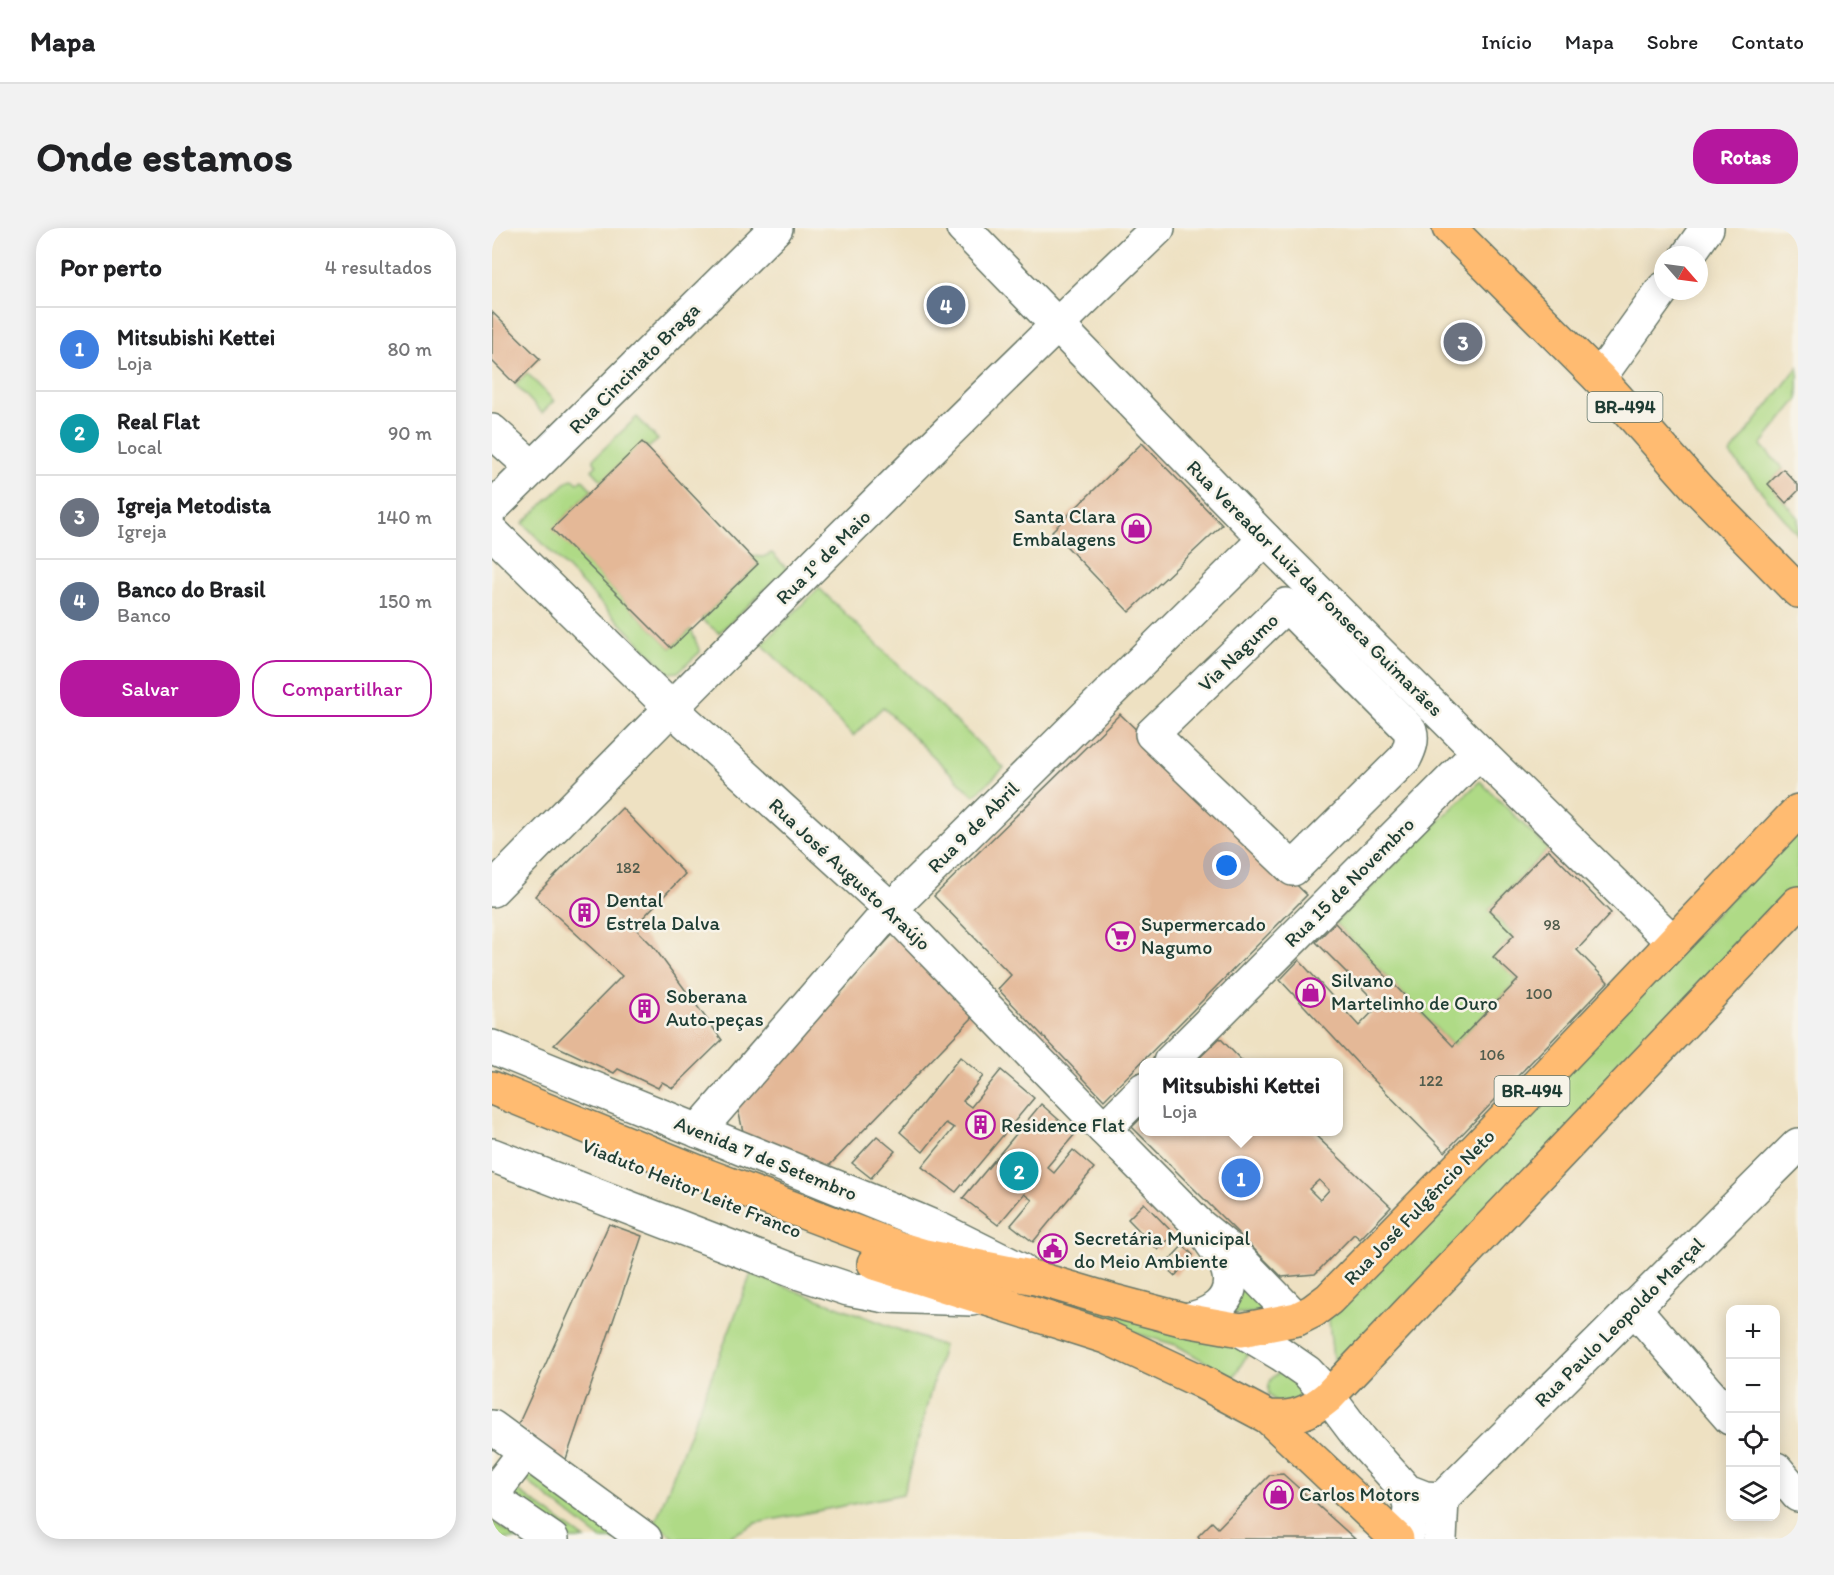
<!DOCTYPE html>
<html lang="pt">
<meta charset="utf-8">
<style>
:root{--surface:#fff;--page:#f2f2f2;--text:#202124;--muted:#757577;--line:#e0e0e0;--accent:#b5179e}
body{margin:0;font-family:Itim,sans-serif;background:var(--page);color:var(--text)}
.controls{position:absolute;right:18px;bottom:18px;display:grid;overflow:hidden;border-radius:12px;box-shadow:0 3px 15px #0003}
.controls button{width:54px;height:54px;display:grid;place-items:center;padding:0;border:0;border-bottom:2px solid var(--line);background:var(--surface);color:var(--text);font:30px sans-serif}
.compass{position:absolute;left:1162px;top:18px;width:54px;height:54px;border-radius:50%;background:var(--surface);box-shadow:0 3px 15px #0003;rotate:118deg}
.you{position:absolute;left:735px;top:638px;width:21px;height:21px;margin:-15px;border:4px solid #fff;border-radius:50%;background:#1a73e8;box-shadow:0 0 0 9px #1a73e833}
.badge{display:grid;place-items:center;width:39px;height:39px;border-radius:50%;background:var(--accent);color:#fff;font-size:20px;font-weight:700}
.pin{position:absolute;translate:-50% -50%;border:3px solid #fff;box-shadow:0 2px 6px #0006}
.popup{position:absolute;left:647px;top:830px;width:204px;height:78px;box-sizing:border-box;display:grid;place-content:center;border-radius:12px;background:var(--surface);filter:drop-shadow(0 2px 4px #0005);font-size:20px;white-space:nowrap;color:var(--muted)}
.popup b{font-size:22px;color:var(--text)}
.popup::after{content:'';position:absolute;left:50%;top:100%;margin-left:-12px;border:12px solid transparent;border-top-color:var(--surface)}
.list{margin:0;padding:0;list-style:none}
h2{display:flex;justify-content:space-between;align-items:center;height:78px;margin:0;padding:0 24px;font-size:26px}
h2 small{font-size:20px;font-weight:400;color:var(--muted)}
.list li{display:grid;grid-template-columns:39px 1fr auto;gap:18px;align-items:center;box-sizing:border-box;height:84px;padding:0 24px;border-top:2px solid var(--line)}
.list b{display:block;font-size:22px;white-space:nowrap}
.list p{margin:0;font-size:20px;white-space:nowrap;color:var(--muted)}
.list em{font-size:20px;font-style:normal;color:var(--muted)}
.actions{display:flex;gap:12px;padding:18px 24px}
.actions a{flex:1;padding:14px 0;border:2px solid var(--accent);border-radius:24px;text-align:center;font-size:21px;color:var(--accent)}
.actions .main{background:var(--accent);color:#fff}
.icon{flex:none;width:33px;height:33px;fill:none;stroke:currentColor;stroke-width:2;stroke-linecap:round;stroke-linejoin:round}
.map{position:relative;flex:none;width:1306px;height:1311px;overflow:hidden;border-radius:24px}
header{display:flex;align-items:center;gap:36px;box-sizing:border-box;height:84px;padding:0 30px;background:var(--surface);border-bottom:2px solid var(--line)}
header strong{font-size:28px}
nav{display:flex;gap:33px;margin-inline-start:auto;font-size:21px}
.intro{display:flex;align-items:center;justify-content:space-between;box-sizing:border-box;height:144px;padding:0 36px}
h1{margin:0;font-size:42px}
.button{padding:15px 27px;border-radius:24px;background:var(--accent);color:#fff;font-size:21px;font-weight:700}
main{display:flex;gap:36px;padding:0 36px}
aside{flex:1;background:var(--surface);border-radius:24px;box-shadow:0 3px 15px #0003}
.map>svg:first-child{display:block}
.green{fill:#afda86;stroke:#678c5d;stroke-width:1.5}
.building{fill:#e4b897;fill-rule:evenodd}
.lines{fill:none;stroke-linecap:round;stroke-linejoin:round}
.minor-casing{stroke:#677666;stroke-width:36}
.major-casing{stroke:#677666;stroke-width:36}
.minor{stroke:#fff;stroke-width:33}
.major{stroke:#ffbb71;stroke-width:33}
.labels{text-anchor:middle;dominant-baseline:central;stroke-width:5;stroke-linejoin:round;paint-order:stroke}
.number-label{font-size:16px;fill:#505c4d}
.shield{fill:#f7f3e8;stroke:#60746a;stroke-width:1.5}
.shield-label{font-size:18px;font-weight:bold;fill:#1f3d34}
.street-label{font-size:20px;fill:#1f3d34;stroke:#f7f3e8}
.poi-label{font-size:20px;fill:#1f3d34;stroke:#f7f3e8;text-anchor:start}
</style>
<header>
<strong>Mapa</strong>
<nav><a>Início</a><a>Mapa</a><a>Sobre</a><a>Contato</a></nav>
</header>
<div class="intro"><h1>Onde estamos</h1><a class="button">Rotas</a></div>
<main>
<aside>
<h2>Por perto<small>4 resultados</small></h2>
<ul class="list">
<li><span class="badge" style="background:#3f7fe0">1</span><div><b>Mitsubishi Kettei</b><p>Loja</p></div><em>80 m</em></li>
<li><span class="badge" style="background:#0f9aa8">2</span><div><b>Real Flat</b><p>Local</p></div><em>90 m</em></li>
<li><span class="badge" style="background:#6b7280">3</span><div><b>Igreja Metodista</b><p>Igreja</p></div><em>140 m</em></li>
<li><span class="badge" style="background:#5c6f8a">4</span><div><b>Banco do Brasil</b><p>Banco</p></div><em>150 m</em></li>
</ul>
<div class="actions"><a class="main">Salvar</a><a>Compartilhar</a></div>
</aside>
<div class="map">
<svg width="1306" height="1311" viewBox="0 0 1306 1311">
<rect width="100%" height="100%" fill="#f7f3e8"/>
<filter id="ink" filterUnits="userSpaceOnUse"><feTurbulence type="fractalNoise" baseFrequency=".0167" numOctaves="2"/><feDisplacementMap in="SourceGraphic" scale="12" xChannelSelector="R" yChannelSelector="G"/><feConvolveMatrix kernelMatrix="1 2 1 2 8 2 1 2 1" color-interpolation-filters="sRGB"/></filter>
<filter id="wash" filterUnits="userSpaceOnUse"><feTurbulence type="fractalNoise" baseFrequency=".008" numOctaves="4" result="noise"/><feDisplacementMap in="SourceGraphic" scale="24" xChannelSelector="R" yChannelSelector="G"/><feGaussianBlur stdDeviation="1.35" result="paint"/><feColorMatrix in="noise" values="0 0 0 0 0 0 0 0 0 0 0 0 0 0 0 0 0 1.4 0 .05"/><feComposite in="paint" operator="in"/></filter>
<g filter="url(#wash)">
<rect width="100%" height="100%" fill="#eee1c2"/>
<g class="green">
<polygon points="1306,139 1306,171 1269,217 1291,241 1277,256 1306,289 1306,307 1238,226"/>
<polygon points="35,145 62,173 50,185 23,156"/>
<polygon points="145,189 166,212 156,220 151,215 110,253 100,242 105,237 102,233 102,230"/>
<polygon points="81,251 86,255 90,251 100,262 61,301 179,420 199,401 208,424 186,444 177,445 31,295 77,252"/>
<polygon points="280,325 295,341 227,405 209,391 266,336 258,328 271,329"/>
<polygon points="327,360 512,540 482,568 391,479 361,508 270,416"/>
<polygon points="988,553 1056,621 997,682 1022,707 1002,729 1026,752 961,818 843,695"/>
<polygon points="1306,602 1306,670 842,1141 836,1084"/>
<polygon points="259,1046 451,1118 411,1266 264,1295 233,1311 184,1311 163,1295"/>
<polygon points="745,1052 789,1084 728,1086"/>
<polygon points="576,1071 760,1119 741,1150 684,1117 574,1085"/>
<path d="M788,1144L809,1158L807,1169L804,1173L785,1175L777,1167C775,1156 778,1149 788,1144Z"/>
<polygon points="31,1241 134,1311 109,1311 26,1246"/>
<polygon points="18,1257 93,1311 78,1311 15,1266"/>
<polygon points="0,1293 26,1311 0,1311"/>
</g>
<g id="blocks">
<g class="building">
<polygon points="0,84 48,131 23,156 0,133"/>
<polygon points="150,214 266,336 179,420 60,301"/>
<polygon points="650,215 730,297 637,384 560,303"/>
<polygon points="1291,241 1306,257 1306,263 1294,275 1276,256"/>
<polygon points="628,486 815,667 612,872 506,761 519,747 442,668"/>
<polygon points="130,580 193,646 142,699 161,718 230,812 181,860 170,854 166,860 126,841 122,845 62,817 130,748 43,668"/>
<polygon points="1056,621 1119,685 1085,722 1116,754 953,924 869,839 788,752 807,732 867,798 887,777 824,714 843,695 961,818 1026,752 1001,729 1022,707 997,682"/>
<polygon points="402,705 481,789 335,940 252,908 245,877"/>
<polygon points="728,810 751,834 703,834"/>
<polygon points="468,829 491,848 471,873 479,879 509,842 542,870 464,964 430,939 462,900 454,895 431,924 408,904"/>
<polygon points="549,876 583,906 555,939 562,945 581,922 602,940 541,1014 519,997 540,972 532,966 506,997 471,970"/>
<path d="M652,887V904H820L899,979L868,1011L862,1006L823,1046L790,1049L640,899ZM827,952L837,962L828,972L817,961Z"/>
<polygon points="385,908 403,923 379,950 360,935"/>
<polygon points="652,975 682,1006 666,1022 636,991"/>
<polygon points="117,996 150,1008 73,1234 26,1197"/>
<polygon points="691,1017 701,1027 683,1048 672,1038"/>
<polygon points="791,1246 863,1311 708,1311 706,1308 720,1294 726,1300 778,1247"/>
</g>
</g>
</g>
<g filter="url(#ink)">
<use href="#blocks" fill-opacity="0" stroke="#677666" stroke-width="1.5"/>
<g class="lines">
<defs>
<g id="minor">
<polyline points="471,0 773,311 987,524 1181,714"/>
<polyline points="1196,27 1215,0"/>
<polyline points="1107,150 1171,61"/>
<polyline points="0,203 41,240"/>
<polyline points="0,280 284,0"/>
<polyline points="0,304 179,480 399,681 612,901 708,998 740,1024 805,1091"/>
<path d="M794,377L918,502C921,512 918,520 913,530L801,641L660,506Z"/>
<path d="M0,662C219,439 440,216 666,0"/>
<polyline points="0,819 423,991 451,1003 529,1042"/>
<polyline points="678,834 987,524"/>
<polyline points="612,901 652,861"/>
<polyline points="206,903 399,681 773,311"/>
<polyline points="0,927 299,1042 356,1061 394,1068 480,1071"/>
<polyline points="1141,1079 1238,1190"/>
<path d="M693,1092C716,1088 742,1075 737,1047C735,1034 726,1024 719,1014"/>
<polyline points="749,1102 789,1126 815,1144 829,1159 869,1212 915,1263 933,1270 950,1271"/>
<polyline points="0,1199 153,1311"/>
<polyline points="1284,1241 1306,1267"/>
<polyline points="0,1267 33,1224"/>
<polyline points="0,1270 60,1311"/>
<polyline points="915,1311 918,1280 915,1263"/>
<polyline points="948,1311 950,1271 1306,917"/>
</g>
<g id="major">
<polyline points="957,0 1107,150 1207,262 1306,363"/>
<polyline points="0,860 216,948 406,1020 433,1028 544,1050 625,1074 693,1092 749,1102 805,1091 821,1083 837,1071 985,920 1306,583"/>
<polyline points="382,1035 614,1109 710,1154 776,1189 905,1311"/>
<path d="M776,1189C801,1191 817,1185 836,1169L1306,675"/>
</g>
</defs>
<use href="#minor" class="minor-casing"/>
<use href="#major" class="major-casing"/>
<use href="#minor" class="minor"/>
<use href="#major" class="major"/>
</g>
</g>
<defs>
<symbol id="shop-ring" viewBox="-11 -11 22 22"><circle r="9.5" fill="#f7f3e8" stroke="#b5179e" stroke-width="1.5"/><path d="M-5-2.5h2.3a2.7 3.5 0 0 1 5.4 0H5L5.5 6h-11ZM-1.5-2.5h3a1.5 2.3 0 0 0-3 0Z" fill="#b5179e"/></symbol>
<symbol id="building-ring" viewBox="-11 -11 22 22"><circle r="9.5" fill="#f7f3e8" stroke="#b5179e" stroke-width="1.5"/><path d="M-4-6H4V6H1V3H-1V6H-4ZM-2.5-4.3h1.7v1.8h-1.7ZM.8-4.3h1.7v1.8H.8ZM-2.5-1h1.7V.8h-1.7ZM.8-1h1.7V.8H.8Z" fill="#b5179e"/></symbol>
<symbol id="supermarket-ring" viewBox="-11 -11 22 22"><circle r="9.5" fill="#f7f3e8" stroke="#b5179e" stroke-width="1.5"/><path d="M-6-5.5h2.5l.6 2H6L4.5 2H-2.5L-4.4-4H-6ZM-1.5 3.2a1.3 1.3 0 1 0 .1 0ZM3 3.2a1.3 1.3 0 1 0 .1 0Z" fill="#b5179e"/></symbol>
<symbol id="civic-ring" viewBox="-11 -11 22 22"><circle r="9.5" fill="#f7f3e8" stroke="#b5179e" stroke-width="1.5"/><path d="M-.6-6.5H3V-4.5H.6V-3L4-1V1h2V6H-6V1h2V-1L-.6-3ZM-1.2 2.5V6h2.4V2.5Z" fill="#b5179e"/></symbol>
</defs>
<g fill-rule="evenodd">
<use href="#shop-ring" x="628" y="284" width="33" height="33"/>
<use href="#building-ring" x="76" y="668" width="33" height="33"/>
<use href="#supermarket-ring" x="612" y="692" width="33" height="33"/>
<use href="#shop-ring" x="802" y="748" width="33" height="33"/>
<use href="#building-ring" x="136" y="764" width="33" height="33"/>
<use href="#building-ring" x="472" y="880" width="33" height="33"/>
<use href="#civic-ring" x="544" y="1004" width="33" height="33"/>
<use href="#shop-ring" x="770" y="1250" width="33" height="33"/>
</g>
<g class="labels">
<g class="number-label">
<text x="136" y="639">182</text>
<text x="1060" y="696">98</text>
<text x="1047" y="765">100</text>
<text x="1000" y="826">106</text>
<text x="939" y="852">122</text>
</g>
<g class="shield">
<rect x="1095.5" y="164" width="75" height="30" rx="4.5"/>
<rect x="1002.5" y="848" width="75" height="30" rx="4.5"/>
</g>
<g class="shield-label">
<text x="1133" y="179">BR-494</text>
<text x="1040" y="863">BR-494</text>
</g>
<g class="street-label">
<text transform="translate(142 140) rotate(-45)">Rua Cincinato Braga</text>
<text transform="translate(331 329) rotate(-45)">Rua 1º de Maio</text>
<text transform="translate(823 360) rotate(45)">Rua Vereador Luiz da Fonseca Guimarães</text>
<text transform="translate(746 424) rotate(-44)">Via Nagumo</text>
<text transform="translate(481 599) rotate(-45)">Rua 9 de Abril</text>
<text transform="translate(358 646) rotate(43)">Rua José Augusto Araújo</text>
<text transform="translate(857 654) rotate(-45)">Rua 15 de Novembro</text>
<text transform="translate(274 930) rotate(22)">Avenida 7 de Setembro</text>
<text transform="translate(200 960) rotate(22)">Viaduto Heitor Leite Franco</text>
<text transform="translate(927 979) rotate(-46)">Rua José Fulgêncio Neto</text>
<text transform="translate(1127 1094) rotate(-45)">Rua Paulo Leopoldo Marçal</text>
</g>
<g class="poi-label">
<text x="624" y="288" text-anchor="end">Santa Clara<tspan x="624" dy="23">Embalagens</tspan></text>
<text x="114" y="672">Dental<tspan x="114" dy="23">Estrela Dalva</tspan></text>
<text x="649" y="696">Supermercado<tspan x="649" dy="23">Nagumo</tspan></text>
<text x="839" y="752">Silvano<tspan x="839" dy="23">Martelinho de Ouro</tspan></text>
<text x="174" y="768">Soberana<tspan x="174" dy="23">Auto-peças</tspan></text>
<text x="509" y="897">Residence Flat</text>
<text x="582" y="1010">Secretária Municipal<tspan x="582" dy="23">do Meio Ambiente</tspan></text>
<text x="807" y="1266">Carlos Motors</text>
</g>
</g>
</svg>
<div class="controls">
<button>+</button>
<button>−</button>
<button><svg class="icon" aria-label="locate" viewBox="0 0 24 24"><circle cx="12" cy="12" r="6"/><path d="M12 2v4M12 18v4M2 12h4M18 12h4"/></svg></button>
<button><svg class="icon" aria-label="layers" viewBox="0 0 24 24"><path d="M12 4l9 5-9 5-9-5zM3 14l9 5 9-5"/></svg></button>
</div>
<svg class="compass" viewBox="-18 -18 36 36"><path d="M0-13l5 13h-10z" fill="#e53935"/><path d="M0 13l5-13h-10z" fill="#757577"/></svg>
<div class="you"></div>
<div class="pin badge" style="left:749px;top:950px;background:#3f7fe0">1</div>
<div class="popup"><b>Mitsubishi Kettei</b>Loja</div>
<div class="pin badge" style="left:527px;top:943px;background:#0f9aa8">2</div>
<div class="pin badge" style="left:971px;top:114px;background:#6b7280">3</div>
<div class="pin badge" style="left:454px;top:77px;background:#5c6f8a">4</div>
</div>
</main>
